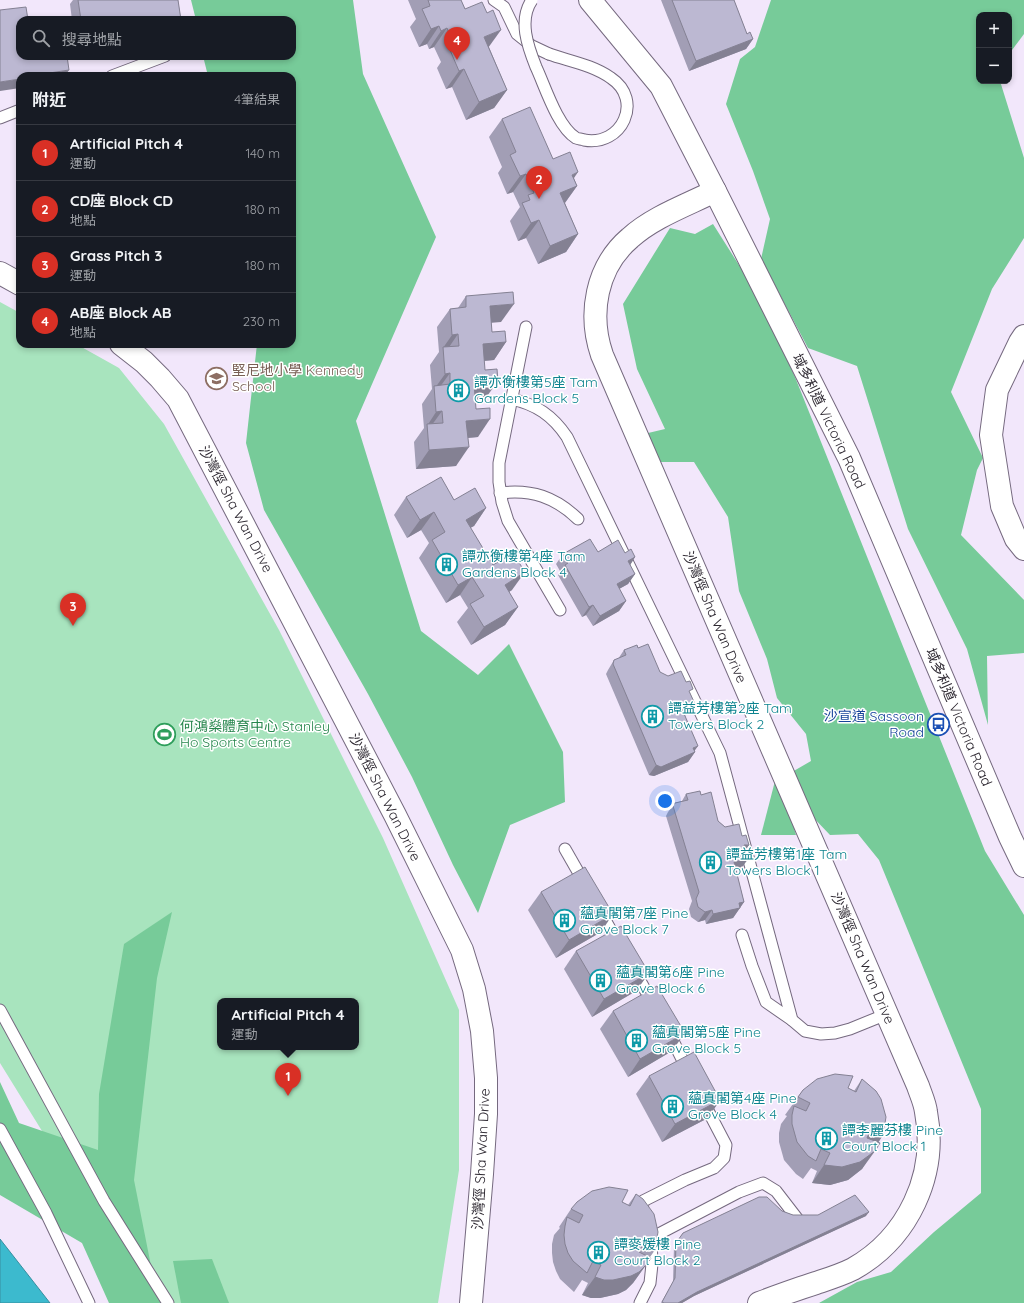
<!DOCTYPE html>
<html lang="zh-TW">
<meta charset="utf-8">
<style>
:root{--surface:#171b24;--page:#242831;--text:#f1f3f6;--muted:#9ea1a6;--line:#363941;--accent:#d93025}
body{margin:0;font-family:Quicksand,"Noto Sans TC",sans-serif;background:var(--page);color:var(--text)}
.controls{position:absolute;right:12px;top:12px;display:grid;overflow:hidden;border-radius:8px;box-shadow:0 2px 6px #0003}
.controls button{width:36px;height:36px;display:grid;place-items:center;padding:0;border:0;border-bottom:1px solid var(--line);background:var(--surface);color:var(--text);font:20px sans-serif}
.you{position:absolute;left:665px;top:801px;width:14px;height:14px;margin:-10px;border:3px solid #fff;border-radius:50%;background:#1a73e8;box-shadow:0 0 0 6px #1a73e833}
.badge{display:grid;place-items:center;width:26px;height:26px;border-radius:50%;background:var(--accent);color:#fff;font-size:13px;font-weight:700}
.pin{position:absolute;translate:-50% -33px;filter:drop-shadow(0 1px 2px #0008)}
.pin::after{content:'';position:absolute;top:21px;width:14px;height:12px;background:inherit;clip-path:polygon(0 0,100% 0,50% 100%)}
.popup{position:absolute;left:217px;top:998px;width:142px;height:52px;box-sizing:border-box;display:grid;place-content:center;border-radius:8px;background:var(--surface);filter:drop-shadow(0 1px 3px #0005);font-size:13px;white-space:nowrap;color:var(--muted)}
.popup b{font-size:15px;color:var(--text)}
.popup::after{content:'';position:absolute;left:50%;top:100%;margin-left:-8px;border:8px solid transparent;border-top-color:var(--surface)}
.list{margin:0;padding:0;list-style:none}
h2{display:flex;justify-content:space-between;align-items:center;height:52px;margin:0;padding:0 16px;font-size:17px}
h2 small{font-size:13px;font-weight:400;color:var(--muted)}
.list li{display:grid;grid-template-columns:26px 1fr auto;gap:12px;align-items:center;box-sizing:border-box;height:56px;padding:0 16px;border-top:1px solid var(--line)}
.list b{display:block;font-size:15px;white-space:nowrap}
.list p{margin:0;font-size:13px;white-space:nowrap;color:var(--muted)}
.list em{font-size:13px;font-style:normal;color:var(--muted)}
.icon{flex:none;width:22px;height:22px;fill:none;stroke:currentColor;stroke-width:2;stroke-linecap:round;stroke-linejoin:round}
.map{position:relative;flex:none;width:1024px;height:1303px;overflow:hidden}
.search{position:absolute;background:var(--surface);box-shadow:0 2px 6px #0003;left:16px;top:16px;width:280px;height:44px;display:flex;align-items:center;gap:10px;box-sizing:border-box;padding:0 14px;border-radius:12px;color:var(--muted);font-size:15px}
.panel{position:absolute;background:var(--surface);box-shadow:0 2px 6px #0003;left:16px;top:72px;width:280px;height:276px;border-radius:12px}
.map>svg:first-child{display:block}
.green{fill:#a8e4be;fill-rule:evenodd}
.forest{fill:#77cb99}
.water{fill:#3cbace;stroke:#388e9f}
.lines{fill:none;stroke-linecap:round;stroke-linejoin:round}
.lane-casing{stroke:#75697f;stroke-width:13}
.street-casing{stroke:#75697f;stroke-width:24}
.secondary-casing{stroke:#75697f;stroke-width:24}
.lane{stroke:#fff;stroke-width:11}
.street{stroke:#fff;stroke-width:22}
.secondary{stroke:#fff;stroke-width:22}
.lane-bridge-casing{stroke:#75697f;stroke-width:13;stroke-linecap:butt}
.lane-bridge{stroke:#fff;stroke-width:11}
.wall{fill:#a29eb5}
.shaded-wall{fill:#848193}
.building{fill:#bcb8d2;stroke:#848193}
.labels{text-anchor:middle;dominant-baseline:central;stroke-width:3;stroke-linejoin:round;paint-order:stroke}
.education-label{font-size:14px;fill:#785e54;stroke:#fff;text-anchor:start}
.culture-label{font-size:14px;fill:#0d838f;stroke:#fff;text-anchor:start}
.street-label{font-size:14px;fill:#2e2932;stroke:#fff}
.transit-label{font-size:14px;fill:#164399;stroke:#fff;text-anchor:end}
.leisure-label{font-size:14px;fill:#27864d;stroke:#fff;text-anchor:start}
</style>
<div class="map">
<svg width="1024" height="1303" viewBox="0 0 1024 1303">
<rect width="100%" height="100%" fill="#f2e7fb"/>
<path class="green" d="M0,302L20,313V344H76L94,354L119,368L164,424L279,630L383,838L459,1010V1170L438,1303H127L42,1131L0,1063ZM220,1001H356V1047H220Z"/>
<g class="forest">
<polygon points="191,0 353,0 363,74 436,237 356,421 421,631 478,675 509,644 563,752 565,802 510,825 478,913 453,865 412,777 368,694 264,510 246,443 257,344 292,344 292,76 208,76 203,56 292,56 292,20 196,20"/>
<polygon points="771,0 1024,0 1024,34 1009,54 1009,15 979,15 979,81 1000,81 1024,158 1024,238 992,289 951,392 983,458 977,470 961,535 1024,600 1024,653 987,656 988,725 967,649 908,529 857,366 808,348 761,259 770,219 753,171 726,104 740,59 755,47"/>
<polygon points="713,224 756,292 795,377 985,851 1024,915 1024,1303 819,1303 857,1282 891,1272 934,1232 981,1193 981,1109 879,860 858,834 830,835 810,814 792,772 811,761 806,734 777,698 767,659 739,591 728,517 694,462 639,462 627,438 665,429 637,369 623,304 670,228 695,234"/>
<polygon points="780,779 796,835 761,835 775,781"/>
<polygon points="172,912 157,978 134,1180 154,1281 164,1303 109,1303 82,1243 0,1195 0,1082 19,1123 98,1150 99,1094 124,944"/>
<polygon points="212,1259 229,1303 181,1303 173,1261"/>
</g>
<polygon class="water" points="0,1239 50,1303 0,1303"/>
<g class="lines">
<defs>
<g id="lane">
<polyline points="494,0 504,7 517,34 532,46 549,54"/>
<polyline points="112,76 165,56"/>
<polyline points="0,118 20,110"/>
<polyline points="526,327 499,463 499,482 502,502 508,521 560,610"/>
<path d="M511,399C536,404 553,416 567,437L720,753L792,1020L805,1031L821,1034L835,1033L850,1029L887,1014"/>
<path d="M500,493C532,489 555,497 578,519"/>
<polyline points="565,849 585,884"/>
<polyline points="600,911 618,943"/>
<polyline points="742,935 752,966 766,1002 792,1020"/>
<polyline points="634,970 653,1004"/>
<polyline points="0,1010 104,1201 168,1303"/>
<polyline points="669,1033 688,1071"/>
<polyline points="0,1129 46,1213 89,1303"/>
<polyline points="642,1215 643,1201 685,1180 714,1168 724,1158 726,1145 703,1101"/>
<polyline points="640,1303 650,1283 652,1264 651,1238 739,1192 763,1183 776,1191 803,1226"/>
</g>
<g id="street">
<polyline points="0,273 20,284"/>
<polyline points="121,344 144,362 160,378 178,399 395,815 462,950 474,989 482,1031 486,1078 486,1114 482,1174 471,1303"/>
</g>
<g id="secondary">
<polyline points="590,0 661,86 715,191 849,458 1010,837 1024,866"/>
<path d="M715,191C687,205 653,217 630,238C596,267 588,314 602,355L918,1086C921,1095 925,1103 926,1112C938,1175 908,1238 853,1269C841,1275 828,1279 816,1283C797,1289 778,1296 759,1303"/>
<polyline points="1024,336 1020,342 997,390 991,435 1002,506 1016,539 1024,549"/>
</g>
</defs>
<use href="#lane" class="lane-casing"/>
<use href="#street" class="street-casing"/>
<use href="#secondary" class="secondary-casing"/>
<use href="#lane" class="lane"/>
<use href="#street" class="street"/>
<use href="#secondary" class="secondary"/>
<defs>
<path id="lane-bridge" d="M532,0C518,20 528,47 536,67C545,86 557,126 576,138C578,139 582,139 584,140C622,147 644,100 611,78C593,65 569,61 549,54"/>
</defs>
<use href="#lane-bridge" class="lane-bridge-casing"/>
<use href="#lane-bridge" class="lane-bridge"/>
</g>
<g class="wall">
<polygon points="73,0 178,0 181,20 72,20 70,4"/>
<polygon points="408,0 461,0 465,9 489,47 507,90 494,108 466,120 452,87 446,89 437,68 441,62 434,47 429,49 427,44 419,47 410,27 416,19"/>
<polygon points="661,0 734,0 747,34 753,39 746,49 689,71"/>
<polygon points="502,119 553,159 574,178 577,186 565,203 578,234 566,252 538,264 526,238 518,241 510,221 520,207 513,192 507,194 498,173 502,167 489,137"/>
<polygon points="466,296 501,322 491,322 492,332 506,342 494,360 484,361 485,399 475,399 478,437 468,438 456,466 416,469 414,442 424,428 422,404 432,389 430,365 439,352 437,327 450,309 458,308"/>
<polygon points="406,497 454,500 486,508 474,526 470,527 493,565 512,590 509,592 518,607 505,625 471,645 457,622 468,608 460,595 446,603 419,558 429,543 421,530 407,538 394,515"/>
<polygon points="598,552 625,553 635,557 630,565 635,574 628,584 619,589 626,601 619,611 593,626 586,615 582,617 558,575 560,571 556,564 563,554"/>
<polygon points="638,648 660,672 690,693 695,704 688,714 685,715 695,752 688,762 654,776 649,775 606,674 608,670 614,660 618,659 624,650"/>
<polygon points="686,794 701,795 718,821 725,827 742,836 749,845 745,850 741,869 736,870 744,902 733,918 706,924 705,920 698,922 691,917 689,909 692,901 666,816 668,812 675,803 682,801"/>
<polygon points="541,892 601,932 556,958 528,910"/>
<polygon points="576,951 649,973 636,991 592,1017 564,969"/>
<polygon points="613,1011 672,1051 628,1077 600,1029"/>
<polygon points="649,1076 720,1100 708,1118 662,1142 636,1094"/>
<polygon points="862,1079 883,1135 862,1169 848,1180 830,1185 812,1183 817,1171 811,1168 803,1179 796,1174 784,1160 779,1142 779,1133 781,1124 787,1116 785,1115 803,1090 848,1088 854,1091"/>
<polygon points="636,1194 655,1250 650,1257 651,1258 633,1283 626,1290 618,1294 600,1298 591,1298 582,1295 588,1283 582,1280 574,1292 560,1279 556,1271 553,1262 552,1253 552,1244 554,1235 560,1228 559,1227 571,1209 622,1202 628,1205"/>
<polygon points="782,1211 793,1215 866,1216 694,1296 682,1303 661,1303 673,1282 674,1246 683,1233"/>
</g>
<g class="shaded-wall">
<polygon points="439,26 427,44 419,47 431,29"/>
<polygon points="447,28 434,47 429,49 441,31"/>
<polygon points="501,30 488,48 484,37"/>
<polygon points="753,39 746,49 689,71 696,61"/>
<polygon points="464,69 452,87 446,89 459,71"/>
<polygon points="69,70 65,76 41,76 43,74"/>
<polygon points="20,79 20,88 0,91 0,82"/>
<polygon points="507,90 494,108 466,120 479,102"/>
<polygon points="578,172 566,190 572,175"/>
<polygon points="526,174 513,192 507,194 520,176"/>
<polygon points="577,186 564,204 560,193"/>
<polygon points="539,220 526,238 518,241 531,223"/>
<polygon points="578,234 566,252 538,264 550,246"/>
<polygon points="514,304 501,322 477,324 490,306"/>
<polygon points="458,334 445,353 443,348 452,335"/>
<polygon points="506,342 494,360 470,362 483,344"/>
<polygon points="450,373 437,391 435,388 445,374"/>
<polygon points="498,381 485,399 462,401 474,383"/>
<polygon points="442,411 429,429 427,426 436,412"/>
<polygon points="490,419 478,437 454,439 466,421"/>
<polygon points="469,447 456,466 416,469 429,450"/>
<polygon points="486,508 474,526 453,538 466,520"/>
<polygon points="434,512 421,530 407,538 420,520"/>
<polygon points="635,557 629,567 628,561"/>
<polygon points="525,572 512,590 492,603 505,585"/>
<polygon points="635,574 628,584 610,594 617,584"/>
<polygon points="472,577 460,595 446,603 458,585"/>
<polygon points="626,601 619,611 593,626 600,616"/>
<polygon points="593,605 586,615 582,617 589,607"/>
<polygon points="518,607 505,625 471,645 484,627"/>
<polygon points="695,704 688,714 675,719 682,709"/>
<polygon points="698,746 693,753 695,752 688,762 654,776 649,775 656,765"/>
<polygon points="744,845 749,845 742,855"/>
<polygon points="748,859 741,869 727,872 734,862"/>
<polygon points="744,902 733,918 706,924 713,914 739,903"/>
<polygon points="712,910 705,920 698,922 705,912"/>
<polygon points="613,914 601,932 556,958 569,940"/>
<polygon points="649,973 636,991 592,1017 604,999"/>
<polygon points="685,1033 672,1051 628,1077 640,1059"/>
<polygon points="720,1100 708,1118 662,1142 675,1124"/>
<polygon points="871,1129 883,1135 871,1153 858,1147"/>
<polygon points="875,1151 862,1169 848,1180 830,1185 812,1183 824,1165"/>
<polygon points="869,1212 866,1216 694,1296 682,1303 678,1303 697,1292"/>
<polygon points="651,1258 633,1283 626,1290 618,1294 600,1298 591,1298 582,1295 595,1277"/>
</g>
<g class="building">
<polygon points="78,0 178,0 181,20 81,20"/>
<polygon points="428,0 461,0 465,9 482,2 487,13 493,10 501,30 484,37 507,90 479,102 464,69 459,71 450,50 455,47 447,28 441,31 439,26 431,29 422,9 430,6"/>
<polygon points="672,0 734,0 747,34 750,32 753,39 696,61"/>
<polygon points="26,7 28,20 20,20 20,56 67,56 69,70 43,74 43,76 20,76 20,79 0,82 0,10"/>
<polygon points="530,107 553,159 570,152 578,172 572,175 577,186 560,193 578,234 550,246 539,220 531,223 522,203 530,200 528,195 534,193 526,174 520,176 510,155 516,152 502,119"/>
<polygon points="513,292 514,304 490,306 492,332 505,331 506,342 483,344 485,370 497,369 498,381 474,383 476,409 490,408 490,419 466,421 469,447 429,450 427,424 443,423 442,411 436,412 434,386 450,384 450,373 445,374 443,347 459,346 458,334 452,335 450,309 466,307 466,296"/>
<polygon points="441,477 454,500 475,488 486,508 466,520 493,565 513,553 525,572 505,585 518,607 484,627 470,604 484,596 472,577 458,585 432,540 445,532 434,512 420,520 406,497"/>
<polygon points="590,539 598,552 618,540 625,553 631,549 635,557 628,561 635,574 617,584 626,601 600,616 593,605 589,607 565,565 568,563 563,554"/>
<polygon points="648,644 660,672 668,676 681,671 686,682 690,681 693,689 689,691 695,704 682,709 698,746 693,748 695,752 661,767 656,765 613,664 614,660 626,655 624,650 637,645 638,648"/>
<polygon points="700,791 701,795 711,792 718,821 725,827 739,824 742,836 746,835 749,845 744,845 748,859 734,862 744,902 739,903 740,908 713,914 712,910 705,912 698,907 696,899 699,892 673,806 675,803 688,800 686,794"/>
<polygon points="585,867 613,914 569,940 541,892"/>
<polygon points="621,926 649,973 604,999 576,951"/>
<polygon points="657,986 685,1033 640,1059 613,1011"/>
<polygon points="694,1052 720,1100 675,1124 649,1076"/>
<polygon points="835,1074 853,1076 848,1088 856,1092 862,1079 876,1091 881,1099 886,1117 883,1135 871,1129 867,1138 880,1143 875,1151 860,1162 842,1167 824,1165 830,1153 821,1149 816,1161 808,1156 797,1142 792,1124 792,1115 794,1106 806,1111 810,1103 798,1097 803,1090 817,1079"/>
<polygon points="609,1187 628,1190 622,1202 630,1206 636,1194 643,1199 654,1214 658,1232 655,1250 643,1244 639,1252 651,1258 646,1265 639,1272 631,1276 613,1280 604,1280 595,1277 601,1265 593,1261 587,1273 573,1261 568,1253 565,1244 564,1235 565,1226 567,1217 579,1223 583,1215 571,1209 577,1202 592,1191"/>
<polygon points="855,1195 869,1212 697,1292 678,1303 664,1303 662,1302 675,1278 676,1243 683,1233 759,1197 767,1197 782,1211 793,1215 818,1215"/>
</g>
<defs>
<symbol id="school-ring" viewBox="-11 -11 22 22"><circle r="9.5" fill="#fff" stroke="#8d6e63" stroke-width="1.5"/><path d="M0-5L7-2L0 1L-7-2ZM-4 1L0 2.5L4 1V4Q0 6-4 4Z" fill="#8d6e63"/></symbol>
<symbol id="building-ring" viewBox="-11 -11 22 22"><circle r="9.5" fill="#fff" stroke="#0f9aa8" stroke-width="1.5"/><path d="M-4-6H4V6H1V3H-1V6H-4ZM-2.5-4.3h1.7v1.8h-1.7ZM.8-4.3h1.7v1.8H.8ZM-2.5-1h1.7V.8h-1.7ZM.8-1h1.7V.8H.8Z" fill="#0f9aa8"/></symbol>
<symbol id="bus-ring" viewBox="-11 -11 22 22"><circle r="9.5" fill="#fff" stroke="#1a4fb4" stroke-width="1.5"/><path d="M-5-6H5V4H4V6H2V4H-2V6H-4V4H-5ZM-3.5-4V0h7V-4ZM-3.5 1.2v1.5H-2V1.2ZM2 1.2v1.5H3.5V1.2Z" fill="#1a4fb4"/></symbol>
<symbol id="stadium-ring" viewBox="-11 -11 22 22"><circle r="9.5" fill="#fff" stroke="#2e9e5b" stroke-width="1.5"/><path d="M0-5a6.5 5 0 1 0 0 10a6.5 5 0 1 0 0-10ZM-3.5-1.8h7v3.6h-7Z" fill="#2e9e5b"/></symbol>
</defs>
<g fill-rule="evenodd">
<use href="#school-ring" x="204" y="366" width="25" height="25"/>
<use href="#building-ring" x="446" y="378" width="25" height="25"/>
<use href="#building-ring" x="434" y="552" width="25" height="25"/>
<use href="#building-ring" x="640" y="704" width="25" height="25"/>
<use href="#bus-ring" x="926" y="712" width="25" height="25"/>
<use href="#stadium-ring" x="152" y="722" width="25" height="25"/>
<use href="#building-ring" x="698" y="850" width="25" height="25"/>
<use href="#building-ring" x="552" y="908" width="25" height="25"/>
<use href="#building-ring" x="588" y="968" width="25" height="25"/>
<use href="#building-ring" x="624" y="1028" width="25" height="25"/>
<use href="#building-ring" x="660" y="1094" width="25" height="25"/>
<use href="#building-ring" x="814" y="1126" width="25" height="25"/>
<use href="#building-ring" x="586" y="1240" width="25" height="25"/>
</g>
<g class="labels">
<g class="education-label">
<text x="232" y="370">堅尼地小學 Kennedy<tspan x="232" dy="16">School</tspan></text>
</g>
<g class="culture-label">
<text x="474" y="382">譚亦衡樓第5座 Tam<tspan x="474" dy="16">Gardens Block 5</tspan></text>
<text x="462" y="556">譚亦衡樓第4座 Tam<tspan x="462" dy="16">Gardens Block 4</tspan></text>
<text x="668" y="708">譚益芳樓第2座 Tam<tspan x="668" dy="16">Towers Block 2</tspan></text>
<text x="726" y="854">譚益芳樓第1座 Tam<tspan x="726" dy="16">Towers Block 1</tspan></text>
<text x="580" y="913">蘊真閣第7座 Pine<tspan x="580" dy="16">Grove Block 7</tspan></text>
<text x="616" y="972">蘊真閣第6座 Pine<tspan x="616" dy="16">Grove Block 6</tspan></text>
<text x="652" y="1032">蘊真閣第5座 Pine<tspan x="652" dy="16">Grove Block 5</tspan></text>
<text x="688" y="1098">蘊真閣第4座 Pine<tspan x="688" dy="16">Grove Block 4</tspan></text>
<text x="842" y="1130">譚李麗芬樓 Pine<tspan x="842" dy="16">Court Block 1</tspan></text>
<text x="614" y="1244">譚麥媛樓 Pine<tspan x="614" dy="16">Court Block 2</tspan></text>
</g>
<g class="street-label">
<text transform="translate(829 421) rotate(64)">域多利道 Victoria Road</text>
<text transform="translate(236 509) rotate(62)">沙灣徑 Sha Wan Drive</text>
<text transform="translate(715 617) rotate(67)">沙灣徑 Sha Wan Drive</text>
<text transform="translate(959 717) rotate(67)">域多利道 Victoria Road</text>
<text transform="translate(385 797) rotate(63)">沙灣徑 Sha Wan Drive</text>
<text transform="translate(863 958) rotate(67)">沙灣徑 Sha Wan Drive</text>
<text transform="translate(481 1159) rotate(-87)">沙灣徑 Sha Wan Drive</text>
</g>
<g class="transit-label">
<text x="924" y="716">沙宣道 Sassoon<tspan x="924" dy="16">Road</tspan></text>
</g>
<g class="leisure-label">
<text x="180" y="726">何鴻燊體育中心 Stanley<tspan x="180" dy="16">Ho Sports Centre</tspan></text>
</g>
</g>
</svg>
<div class="controls">
<button>+</button>
<button>−</button>
</div>
<div class="you"></div>
<div class="pin badge" style="left:288px;top:1096px">1</div>
<div class="popup"><b>Artificial Pitch 4</b>運動</div>
<div class="pin badge" style="left:539px;top:199px">2</div>
<div class="pin badge" style="left:73px;top:626px">3</div>
<div class="pin badge" style="left:457px;top:60px">4</div>
<div class="search"><svg class="icon" aria-label="search" viewBox="0 0 24 24"><circle cx="10" cy="10" r="6"/><path d="M15 15l6 6"/></svg>搜尋地點</div>
<section class="panel">
<h2>附近<small>4筆結果</small></h2>
<ul class="list">
<li><span class="badge">1</span><div><b>Artificial Pitch 4</b><p>運動</p></div><em>140 m</em></li>
<li><span class="badge">2</span><div><b>CD座 Block CD</b><p>地點</p></div><em>180 m</em></li>
<li><span class="badge">3</span><div><b>Grass Pitch 3</b><p>運動</p></div><em>180 m</em></li>
<li><span class="badge">4</span><div><b>AB座 Block AB</b><p>地點</p></div><em>230 m</em></li>
</ul>
</section>
</div>
